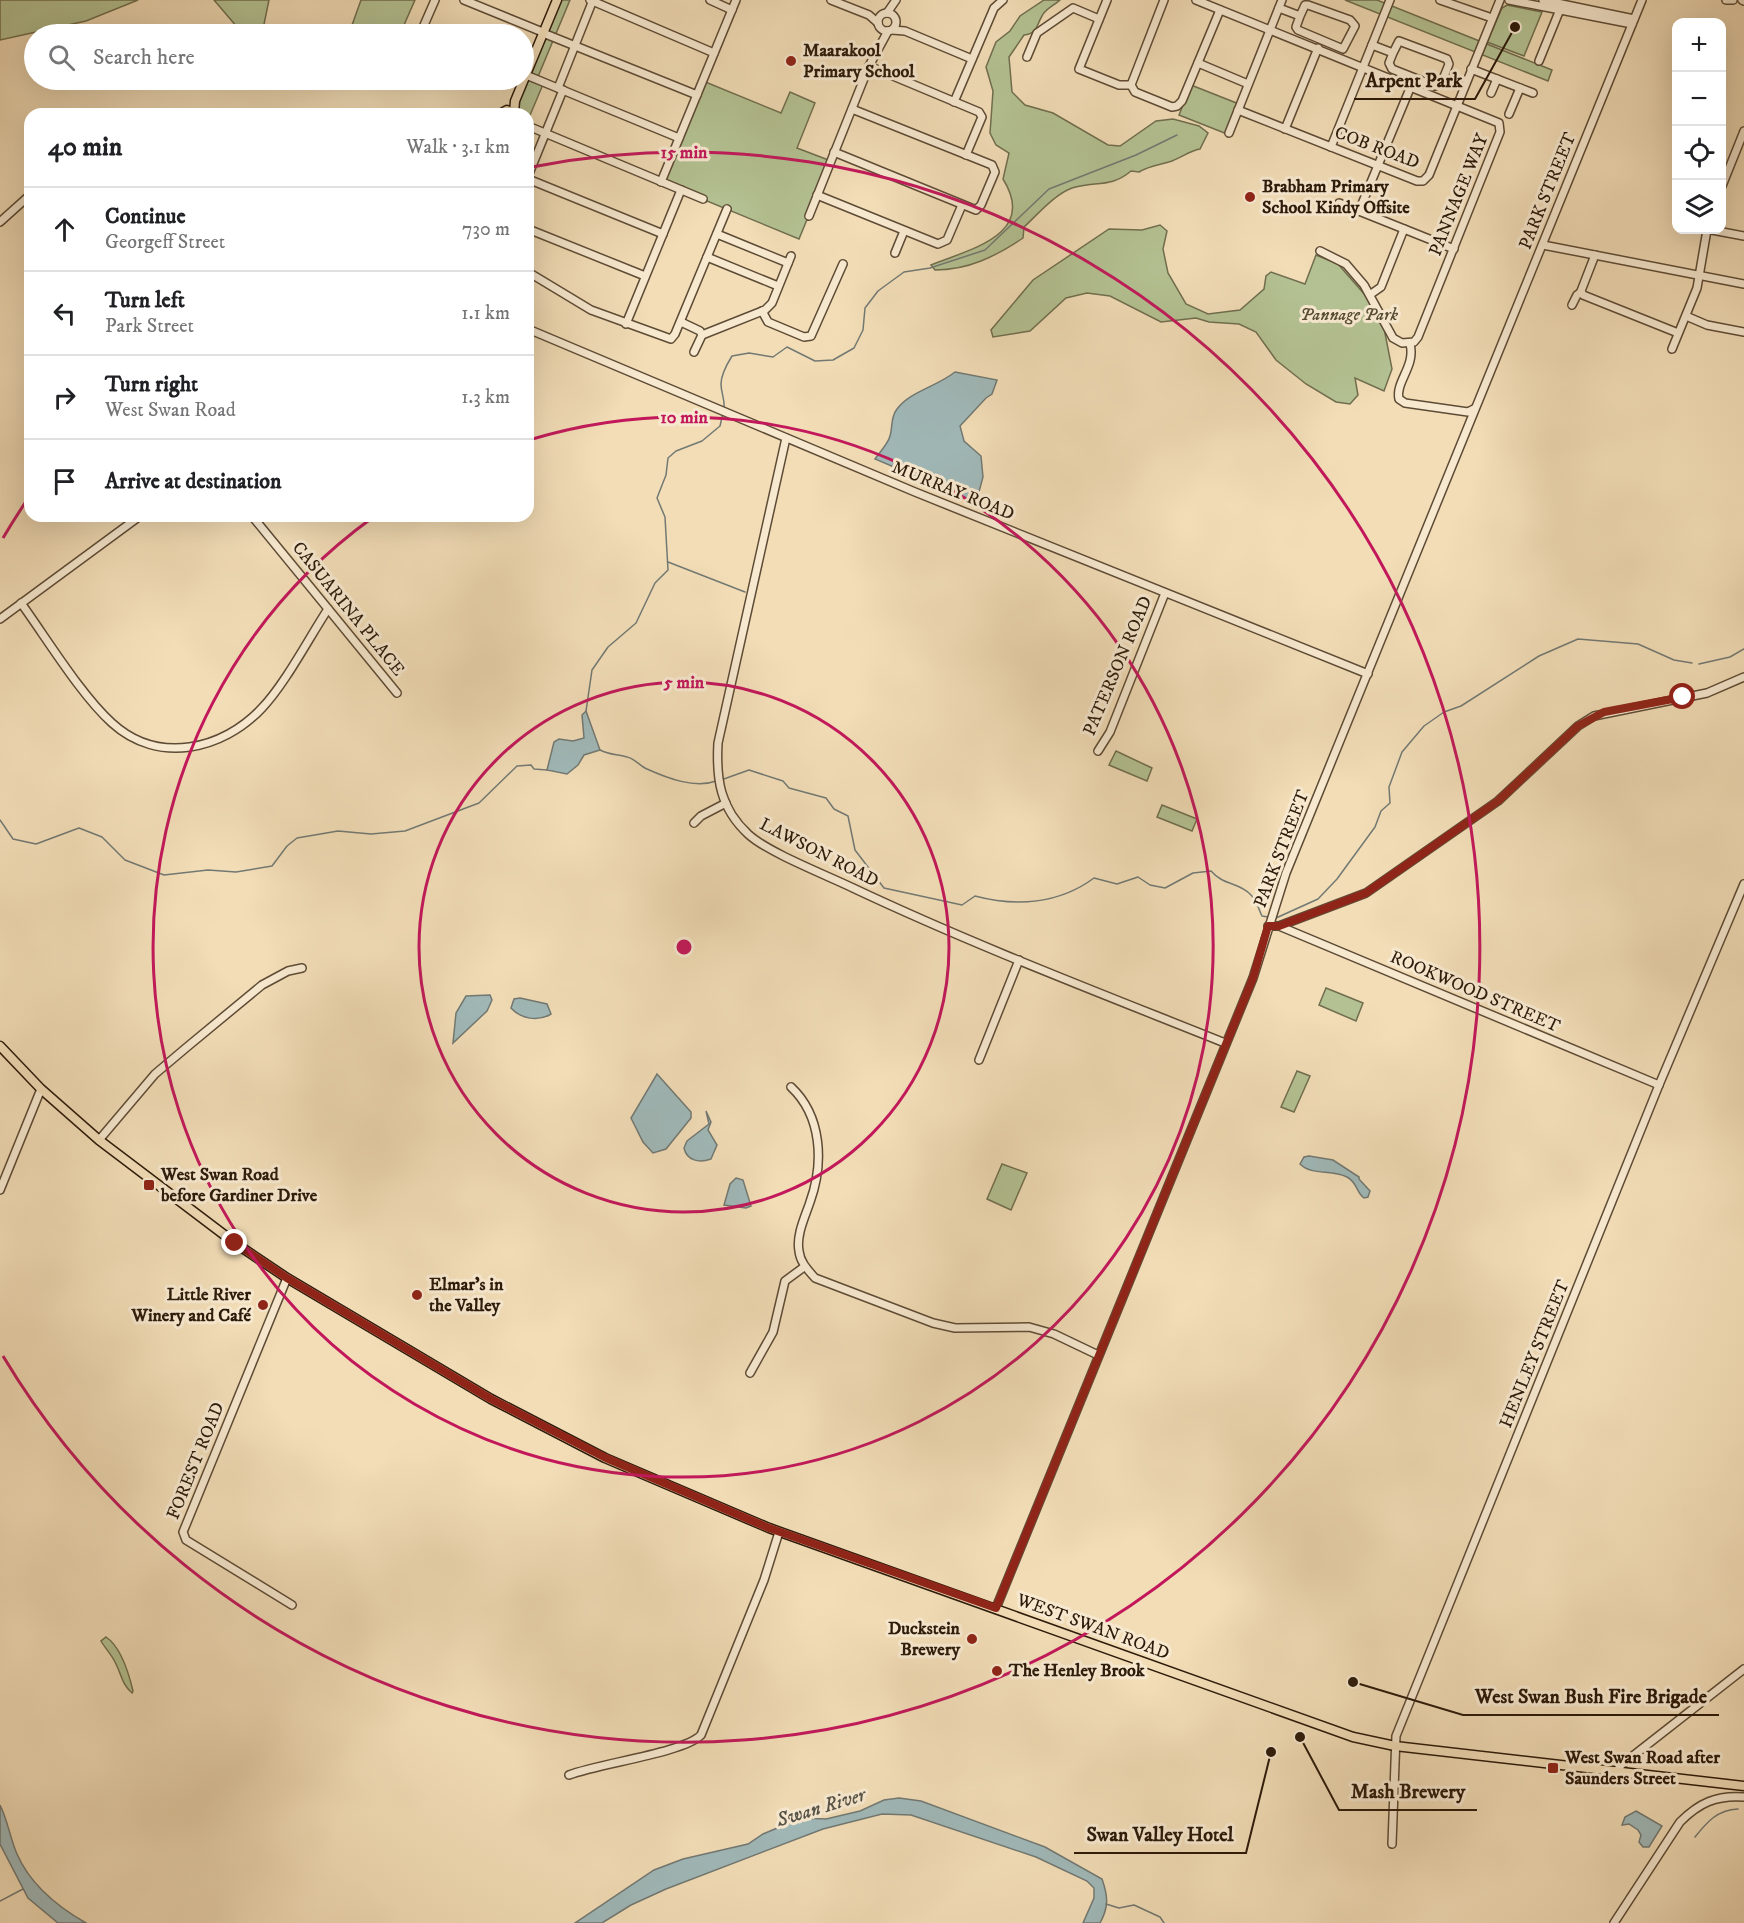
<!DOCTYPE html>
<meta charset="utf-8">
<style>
:root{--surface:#fff;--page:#f6f6f6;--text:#202124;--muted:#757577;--line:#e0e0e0}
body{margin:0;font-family:"IM FELL DW Pica",serif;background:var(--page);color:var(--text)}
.controls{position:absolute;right:18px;top:18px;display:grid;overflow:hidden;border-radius:12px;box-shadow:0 6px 24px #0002}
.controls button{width:54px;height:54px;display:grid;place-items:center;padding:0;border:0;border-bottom:2px solid var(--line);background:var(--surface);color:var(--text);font:30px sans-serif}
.stop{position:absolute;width:18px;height:18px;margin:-14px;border:4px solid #8f2418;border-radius:50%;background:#fff}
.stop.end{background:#8f2418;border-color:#fff;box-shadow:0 2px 6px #0008}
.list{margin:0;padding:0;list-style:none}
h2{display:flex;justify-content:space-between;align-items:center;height:78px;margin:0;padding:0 24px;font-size:26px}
h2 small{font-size:20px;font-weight:400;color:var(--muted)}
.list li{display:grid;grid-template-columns:39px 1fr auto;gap:18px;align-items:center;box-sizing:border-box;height:84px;padding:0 24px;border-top:2px solid var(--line)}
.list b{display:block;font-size:22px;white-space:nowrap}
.list p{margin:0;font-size:20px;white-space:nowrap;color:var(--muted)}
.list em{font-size:20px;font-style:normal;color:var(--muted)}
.icon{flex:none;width:33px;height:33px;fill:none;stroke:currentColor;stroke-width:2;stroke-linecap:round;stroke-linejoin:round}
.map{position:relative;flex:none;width:1744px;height:1923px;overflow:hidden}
.search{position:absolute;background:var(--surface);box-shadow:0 6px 24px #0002;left:24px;top:24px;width:510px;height:66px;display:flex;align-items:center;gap:15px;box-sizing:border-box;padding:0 21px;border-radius:33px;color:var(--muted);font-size:22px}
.panel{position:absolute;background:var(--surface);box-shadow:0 6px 24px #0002;left:24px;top:108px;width:510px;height:414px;border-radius:18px}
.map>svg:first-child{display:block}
.green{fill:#b4c293;stroke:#706e4e;stroke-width:1.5}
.water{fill:#a0b9b9;stroke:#727973;stroke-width:1.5}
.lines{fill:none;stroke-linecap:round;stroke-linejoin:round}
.stream{stroke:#727973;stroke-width:1.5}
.minor-casing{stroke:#5e4b35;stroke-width:10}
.major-casing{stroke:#2c1a0a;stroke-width:11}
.minor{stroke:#f7e9d0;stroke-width:7}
.major{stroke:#f2ddb7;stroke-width:8}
.route{stroke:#8f2418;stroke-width:8}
.ring{fill:none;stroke:#c2185b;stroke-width:3}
.poi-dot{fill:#8f2418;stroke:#f7e9d0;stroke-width:2}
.labels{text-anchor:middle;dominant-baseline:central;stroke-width:6;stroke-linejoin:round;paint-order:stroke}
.poi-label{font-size:18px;font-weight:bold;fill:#2c1a0a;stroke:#f7e9d0;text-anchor:start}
.street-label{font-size:18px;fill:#2c1a0a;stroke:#f7e9d0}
.park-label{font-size:18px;font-style:italic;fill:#554c33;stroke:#f7e9d0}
.water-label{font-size:20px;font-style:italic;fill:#555247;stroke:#f7e9d0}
.centre{fill:#c2185b;stroke:#f7e9d0;stroke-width:3}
.ring-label{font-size:18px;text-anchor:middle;font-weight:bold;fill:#c2185b;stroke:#f7e9d0;stroke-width:6;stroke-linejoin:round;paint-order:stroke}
.leader{fill:none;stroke:#2c1a0a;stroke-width:2}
.callout-dot{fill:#2c1a0a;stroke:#f7e9d0;stroke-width:2}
.callout-label{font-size:20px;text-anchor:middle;font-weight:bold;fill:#2c1a0a;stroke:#f7e9d0;stroke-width:6;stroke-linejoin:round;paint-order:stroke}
</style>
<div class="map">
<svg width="1744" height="1923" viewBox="0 0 1744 1923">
<rect width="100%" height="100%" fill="#f2ddb7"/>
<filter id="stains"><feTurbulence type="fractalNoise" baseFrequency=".00333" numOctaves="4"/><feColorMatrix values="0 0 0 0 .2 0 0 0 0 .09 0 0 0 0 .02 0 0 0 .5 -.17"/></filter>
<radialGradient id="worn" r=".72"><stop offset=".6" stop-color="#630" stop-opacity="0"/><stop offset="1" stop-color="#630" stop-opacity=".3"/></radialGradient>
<g class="green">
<polygon points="0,0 138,0 86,21 0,40"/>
<polygon points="214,0 269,0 262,34 243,34"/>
<polygon points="361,0 415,0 400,34 355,34 351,28"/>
<polygon points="557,0 570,0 537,79 544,82 528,120 528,114 515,114 515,102"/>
<path d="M1044,0H1060C1055,5 1045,9 1042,16C1036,26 1038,33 1024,35L1009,57L1012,92L1025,105L1053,113L1108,145L1120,146L1156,121L1173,119L1199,126L1208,133L1200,149C1189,151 1183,157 1172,161C1160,165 1150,165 1139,172L1131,171C1111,188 1096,181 1072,188C1055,194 1037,215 1024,227L1023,238C996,256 969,270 935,270L931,265C970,249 1038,235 1003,179L1009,153L996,145L990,133L993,91L986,67L996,42L1010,31L1020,16Z"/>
<polygon points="1345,0 1377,0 1552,70 1548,81"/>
<polygon points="1507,5 1542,12 1524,56 1487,42 1502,8"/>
<polygon points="703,81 781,113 790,92 815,103 797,148 831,161 799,239 661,182"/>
<polygon points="1191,85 1239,104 1227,134 1179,115"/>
<polygon points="1160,225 1167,231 1163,249 1168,273 1186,304 1208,314 1240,310 1264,289 1266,276 1271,272 1305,284 1316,255 1338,264 1366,296 1384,328 1392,369 1384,391 1355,378 1358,395 1350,404 1336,402 1306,384 1276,360 1256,332 1239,324 1209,322 1196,318 1161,322 1110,296 1087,293 1066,298 1030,331 993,337 991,330 1033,280 1109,229 1142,230"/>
<polygon points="1116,751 1152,768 1147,781 1109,765"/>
<polygon points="1162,805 1197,819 1192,831 1157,817"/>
<polygon points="1326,988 1363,1003 1356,1021 1319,1005"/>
<polygon points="1297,1071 1310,1076 1294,1112 1281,1107"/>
<polygon points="1002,1164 1027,1173 1011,1210 987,1199"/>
<path d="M106,1637C121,1647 129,1674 133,1691L132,1693C122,1685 121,1673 115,1662C111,1654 105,1648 101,1641Z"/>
</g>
<g class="water">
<path d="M955,372L997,380L992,394L986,398L960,426L964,441L981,456L983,477L977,499L971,500L875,459C879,453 888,444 890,436C893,427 890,418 897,409C911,391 936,387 955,372Z"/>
<polygon points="586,711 600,750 584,755 578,765 567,774 547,770 554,742 559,739 573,741 584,738 582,715"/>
<polygon points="490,995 492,1000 487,1011 453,1043 456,1013 466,996"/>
<path d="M520,998L547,1004L551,1014C538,1022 521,1019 511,1008L514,999Z"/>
<polygon points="657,1074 691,1112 691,1118 666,1149 653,1153 643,1142 631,1118"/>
<path d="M706,1111L711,1122L708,1130L717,1145L711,1159C699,1163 687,1161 684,1148L687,1141L709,1124Z"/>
<path d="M1309,1156L1333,1160L1359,1177V1179L1370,1191L1368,1197L1364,1198C1356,1192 1357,1182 1347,1177C1331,1169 1312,1176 1300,1164L1304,1157Z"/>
<polygon points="736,1178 743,1180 751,1206 746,1208 724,1205 730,1184"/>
<path d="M899,1798L921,1801L1045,1847L1102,1879C1108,1896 1109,1907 1100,1923H1083L1094,1898V1888L1087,1881L1036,1857L911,1815L882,1814L823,1829L666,1889L631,1905L602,1923H575L654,1870L683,1859L748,1844L763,1834L801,1818L826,1819L860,1811L884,1800Z"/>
<path d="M0,1805C8,1821 10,1838 17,1854C30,1884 58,1907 86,1923H58L28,1898L0,1844Z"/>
<polygon points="1636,1811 1662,1826 1649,1847 1643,1847 1639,1842 1641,1835 1638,1830 1629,1824 1622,1825 1625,1817"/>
</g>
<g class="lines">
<g class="stream">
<path d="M724,408C725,399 721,393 721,384C721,374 727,364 732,356L749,353L773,357L787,347L815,361L833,360L854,348L863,330L865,308L878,291L904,272L930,268L985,250L1049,189L1136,155L1177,135"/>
<polyline points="668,562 745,592"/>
<polyline points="1699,664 1730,657 1744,649"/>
<polyline points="586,711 592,670 608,647 636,623 655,583 668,570 665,517 657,498 666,475 668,458 676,451 702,441 720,426 723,413"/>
<path d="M600,750C610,755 616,754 627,757C634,758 640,766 647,769C667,778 695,789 716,781"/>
<path d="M721,780L749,770L783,781L789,788L826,798L834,809L848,816L855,850L884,888L962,905L975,896C1016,907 1059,904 1094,878L1117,884L1138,877L1150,885L1165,888L1193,873L1211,871C1224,886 1239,882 1251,895C1258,902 1258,909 1262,916L1268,917"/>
<polyline points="0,820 13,839 36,844 79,828 102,837 125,860 164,875 208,870 236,872 272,866 287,846 297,838 338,831 371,834 405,831 479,803 517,766 531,765 534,769 547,770"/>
<polyline points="1276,918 1318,899 1337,879 1375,827 1381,811 1390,803 1389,787 1402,752 1424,726 1444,712 1461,706 1539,656 1578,639 1638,644 1674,660 1692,663"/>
<path d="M1695,1837C1707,1822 1717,1810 1738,1809"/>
<polyline points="0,1901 23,1889"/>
<polyline points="1106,1904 1119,1908 1134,1905 1160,1917 1164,1923"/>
</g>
<defs>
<g id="minor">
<polyline points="464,0 540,31"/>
<polyline points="590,0 714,53"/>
<polyline points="710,0 732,10"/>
<polyline points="831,0 869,15 878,23"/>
<polyline points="1107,0 1079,69 1119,85 1131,85"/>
<polyline points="1164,0 1131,85 1135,92 1172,107 1177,106 1182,101 1220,10"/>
<polyline points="1196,0 1499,123 1500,132 1418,337 1414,342 1402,343 1393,338 1364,285 1346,264 1320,251"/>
<polyline points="1440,0 1492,18"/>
<polyline points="1509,0 1632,24"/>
<polyline points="1543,0 1634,19"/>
<polyline points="1726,0 1733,0"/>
<polyline points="1742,0 1744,1"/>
<polyline points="1279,8 1300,16 1305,5 1308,5 1350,20 1355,26 1343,49 1298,30 1296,27 1300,16"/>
<circle cx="887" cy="22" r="9"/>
<polyline points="887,13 896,0"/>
<polyline points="412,29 427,34"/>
<polyline points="892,30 905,31 972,59"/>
<polyline points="421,32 435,0"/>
<polyline points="543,33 697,95"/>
<polyline points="1372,45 1393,53 1389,63 1392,69 1435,86 1441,84 1449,64 1447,59 1399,41 1393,53"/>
<polyline points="1027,57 1037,33 1073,8 1099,19"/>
<polyline points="1539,61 1561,7"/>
<polyline points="1198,63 1248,84"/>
<polyline points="869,66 979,112 982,117 966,155"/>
<polyline points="1471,69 1533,93"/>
<polyline points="526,75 679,138"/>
<polyline points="558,88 593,0"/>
<polyline points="1491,93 1497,79"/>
<polyline points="954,102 994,8 1003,0"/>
<polyline points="1238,110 1417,181 1423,181 1429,175 1500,0"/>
<polyline points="1509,114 1520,88"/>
<polyline points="528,126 703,199"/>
<polyline points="1285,129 1318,48"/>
<polyline points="1229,133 1282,0"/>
<polyline points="1331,147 1390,0"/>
<polyline points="834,152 976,210 981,205 995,172 992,165 852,109"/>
<polyline points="528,176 563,90"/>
<polyline points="528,179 663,234"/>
<polyline points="661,182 736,0"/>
<polyline points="1722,186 1744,131"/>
<polyline points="817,195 938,244 947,240 962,205"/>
<polyline points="1339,203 1454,249"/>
<polyline points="1359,211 1411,86"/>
<polyline points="809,216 869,66 888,31"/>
<polyline points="0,222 30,195"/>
<polyline points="528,229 645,276"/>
<polyline points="1712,230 1744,236"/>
<polyline points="717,234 788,263"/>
<polyline points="1543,245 1744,284"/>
<polyline points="895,253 904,231"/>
<polyline points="1595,255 1581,291 1583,295 1678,333"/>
<polyline points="707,257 778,286"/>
<polyline points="528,272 591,310 671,339 675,334 727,209"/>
<polyline points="1371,294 1381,287 1404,229"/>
<polyline points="1572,305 1577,295 1581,292"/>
<polyline points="762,311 768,322 804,337 811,336 843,264"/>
<polyline points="1686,316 1707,325 1744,332"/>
<polyline points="681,322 700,331 702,335 694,352"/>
<polyline points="626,324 681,190"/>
<polyline points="528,329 915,492 1368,674"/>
<polyline points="702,335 765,310 772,303 791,256"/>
<path d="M1410,344C1416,366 1395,382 1399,399L1405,403L1468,412L1474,409"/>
<polyline points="1672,349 1697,288 1707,230"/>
<path d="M786,438L718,743C716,779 720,808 748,834C767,852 826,875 853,888C974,945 1100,993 1225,1043"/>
<polyline points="252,516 397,693"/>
<path d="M21,603C47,639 81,695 112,723C158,765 223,750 262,708C285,684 309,638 328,609"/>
<polyline points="0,619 140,516"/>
<polyline points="1098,751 1110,732 1165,593"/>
<polyline points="694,823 701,816 726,803"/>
<polyline points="1268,926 1279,926 1366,893 1498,801 1578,726 1594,716 1707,693 1744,677"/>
<polyline points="1279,926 1659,1085"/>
<polyline points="979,1060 1019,960"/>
<path d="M791,1087C822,1116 824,1163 810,1202C805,1217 796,1235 799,1251C800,1262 808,1270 815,1278L933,1323L955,1328L1029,1327L1054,1334L1098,1355"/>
<polyline points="99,1140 155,1074 187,1047 262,985 288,971 302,968"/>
<polyline points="0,1190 41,1089"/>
<polyline points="287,1278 183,1532 186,1540 292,1605"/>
<polyline points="750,1373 773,1332 785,1281 804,1267"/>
<polyline points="996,1608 1253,978 1286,873 1642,0"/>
<polyline points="1616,1773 1620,1766 1744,1669"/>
<path d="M569,1775C600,1763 683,1753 701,1735L764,1580L779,1532"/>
<polyline points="1392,1844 1396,1736 1659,1085 1744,884"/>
<path d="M1614,1923L1680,1822C1699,1803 1716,1795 1744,1797"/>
</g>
<g id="major">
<polyline points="514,113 515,101 557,0"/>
<polyline points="500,114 507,110 515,114"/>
<polyline points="0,1046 41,1089 99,1140 235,1243 287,1278 491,1399 605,1458 769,1528 1353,1737 1395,1746 1744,1786"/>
</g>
</defs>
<use href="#minor" class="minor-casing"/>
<use href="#major" class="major-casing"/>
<use href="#minor" class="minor"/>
<use href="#major" class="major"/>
</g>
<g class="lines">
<polyline class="route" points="235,1243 287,1278 491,1399 606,1458 769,1528 996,1608 1253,978 1268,926 1279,926 1366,893 1498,801 1578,726 1604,712 1683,697"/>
</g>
<g class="ring">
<circle cx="684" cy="947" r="265"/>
<path d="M529 440A530 530 0 1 1 372 518"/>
<path d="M3 538A795 795 0 0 1 29 497M532 167A795 795 0 1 1 3 1356"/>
</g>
<g class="poi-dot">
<circle cx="791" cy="61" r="6"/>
<circle cx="1250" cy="197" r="6"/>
<rect x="143" y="1179" width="12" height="12" rx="3"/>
<circle cx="417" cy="1295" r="6"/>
<circle cx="263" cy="1305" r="6"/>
<circle cx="972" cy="1639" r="6"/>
<circle cx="997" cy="1671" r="6"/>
<rect x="1547" y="1762" width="12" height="12" rx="3"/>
</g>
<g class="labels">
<g class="poi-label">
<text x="803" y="51">Maarakool<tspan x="803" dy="21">Primary School</tspan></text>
<text x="1262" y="187">Brabham Primary<tspan x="1262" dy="21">School Kindy Offsite</tspan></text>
<text x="161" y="1175">West Swan Road<tspan x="161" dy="21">before Gardiner Drive</tspan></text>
<text x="429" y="1285">Elmar's in<tspan x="429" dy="21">the Valley</tspan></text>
<text x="251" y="1295" text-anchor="end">Little River<tspan x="251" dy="21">Winery and Café</tspan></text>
<text x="960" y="1629" text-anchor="end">Duckstein<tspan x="960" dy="21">Brewery</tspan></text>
<text x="1009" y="1671">The Henley Brook</text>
<text x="1565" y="1758">West Swan Road after<tspan x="1565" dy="21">Saunders Street</tspan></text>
</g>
<g class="street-label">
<text transform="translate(1377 148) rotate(21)">COB ROAD</text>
<text transform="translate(1548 191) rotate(-68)">PARK STREET</text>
<text transform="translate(1459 195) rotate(-68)">PANNAGE WAY</text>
<text transform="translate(953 491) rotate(22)">MURRAY ROAD</text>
<text transform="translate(348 609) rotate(51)">CASUARINA PLACE</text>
<text transform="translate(1118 666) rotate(-67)">PATERSON ROAD</text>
<text transform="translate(1282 849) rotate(-69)">PARK STREET</text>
<text transform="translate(819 853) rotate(27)">LAWSON ROAD</text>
<text transform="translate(1475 992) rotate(23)">ROOKWOOD STREET</text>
<text transform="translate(1535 1354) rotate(-68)">HENLEY STREET</text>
<text transform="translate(196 1461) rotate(-68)">FOREST ROAD</text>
<text transform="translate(1093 1627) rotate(20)">WEST SWAN ROAD</text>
</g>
<g class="park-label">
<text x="1349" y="315">Pannage Park</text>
</g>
<g class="water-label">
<text transform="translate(821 1808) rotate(-17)">Swan River</text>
</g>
</g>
<circle cx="684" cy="947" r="9" class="centre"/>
<g class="ring-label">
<text x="684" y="158">15 min</text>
<text x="684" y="423">10 min</text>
<text x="684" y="688">5 min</text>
</g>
<path class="leader" d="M1515 27L1475 99H1354M1353 1682L1463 1715H1719M1300 1737L1339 1810H1477M1271 1752L1246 1853H1074"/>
<g class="callout-dot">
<circle cx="1515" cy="27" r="6"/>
<circle cx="1353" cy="1682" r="6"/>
<circle cx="1300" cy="1737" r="6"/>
<circle cx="1271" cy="1752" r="6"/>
</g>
<g class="callout-label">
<text x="1414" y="87">Arpent Park</text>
<text x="1591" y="1703">West Swan Bush Fire Brigade</text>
<text x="1408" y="1798">Mash Brewery</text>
<text x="1160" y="1841">Swan Valley Hotel</text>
</g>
<rect width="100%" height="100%" filter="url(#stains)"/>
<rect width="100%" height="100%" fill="url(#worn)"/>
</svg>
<div class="controls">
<button>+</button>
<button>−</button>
<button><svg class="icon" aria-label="locate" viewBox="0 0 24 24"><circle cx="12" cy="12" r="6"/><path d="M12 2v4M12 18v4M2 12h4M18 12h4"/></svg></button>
<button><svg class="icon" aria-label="layers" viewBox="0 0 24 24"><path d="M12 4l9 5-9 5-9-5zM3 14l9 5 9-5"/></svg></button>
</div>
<div class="stop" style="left:1683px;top:697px"></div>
<div class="stop end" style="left:235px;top:1243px"></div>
<div class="search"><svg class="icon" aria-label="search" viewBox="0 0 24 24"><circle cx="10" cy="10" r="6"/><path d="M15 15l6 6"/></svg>Search here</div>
<section class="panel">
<h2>40 min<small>Walk · 3.1 km</small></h2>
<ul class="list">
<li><svg class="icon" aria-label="ahead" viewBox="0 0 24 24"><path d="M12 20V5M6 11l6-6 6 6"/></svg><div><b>Continue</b><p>Georgeff Street</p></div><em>730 m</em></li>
<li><svg class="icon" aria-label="left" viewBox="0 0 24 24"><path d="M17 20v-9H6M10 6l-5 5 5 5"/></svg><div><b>Turn left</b><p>Park Street</p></div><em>1.1 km</em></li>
<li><svg class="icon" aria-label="right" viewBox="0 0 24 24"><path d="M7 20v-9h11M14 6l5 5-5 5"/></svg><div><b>Turn right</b><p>West Swan Road</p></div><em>1.3 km</em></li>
<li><svg class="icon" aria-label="arrive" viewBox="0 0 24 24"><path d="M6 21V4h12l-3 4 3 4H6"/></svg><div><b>Arrive at destination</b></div></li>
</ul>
</section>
</div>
